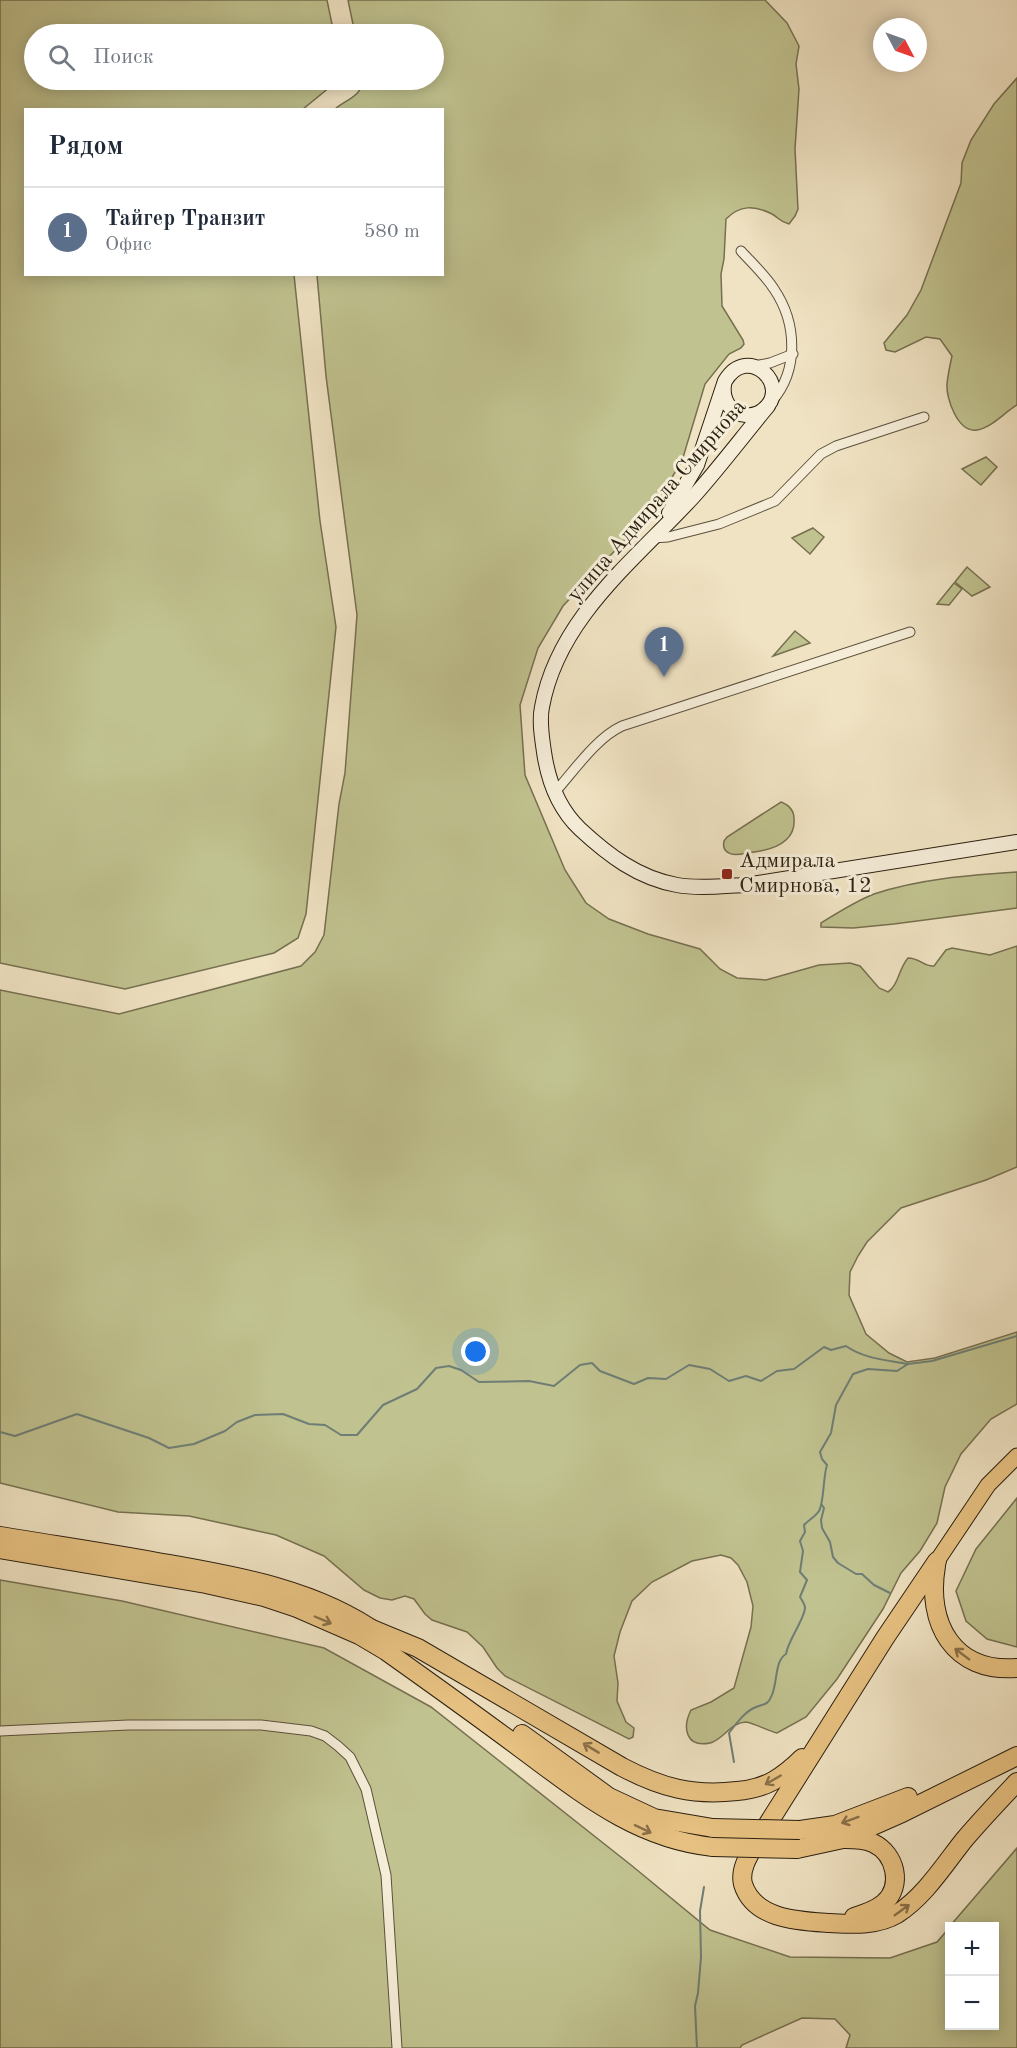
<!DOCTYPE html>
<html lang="ru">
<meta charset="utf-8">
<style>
:root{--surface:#fff;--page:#f6f6f7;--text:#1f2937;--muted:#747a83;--line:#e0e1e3;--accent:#8f2418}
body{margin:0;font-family:"Old Standard TT",serif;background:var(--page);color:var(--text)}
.controls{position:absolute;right:18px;bottom:18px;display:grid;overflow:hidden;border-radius:0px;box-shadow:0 3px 15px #0003}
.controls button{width:54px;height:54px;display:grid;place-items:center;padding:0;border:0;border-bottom:2px solid var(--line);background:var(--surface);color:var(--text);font:30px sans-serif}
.compass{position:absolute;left:873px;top:18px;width:54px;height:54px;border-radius:50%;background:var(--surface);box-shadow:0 3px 15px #0003;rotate:131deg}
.you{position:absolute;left:476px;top:1352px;width:21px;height:21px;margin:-15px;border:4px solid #fff;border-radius:50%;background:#1a73e8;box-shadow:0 0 0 9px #1a73e833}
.badge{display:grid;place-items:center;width:39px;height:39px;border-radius:50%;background:var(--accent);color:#fff;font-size:20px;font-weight:700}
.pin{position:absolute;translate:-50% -50px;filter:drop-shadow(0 2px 3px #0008)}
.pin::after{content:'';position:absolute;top:32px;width:21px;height:18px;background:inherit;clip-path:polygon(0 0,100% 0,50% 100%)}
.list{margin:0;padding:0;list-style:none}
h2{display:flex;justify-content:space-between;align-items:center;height:78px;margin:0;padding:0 24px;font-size:26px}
h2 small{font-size:20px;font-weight:400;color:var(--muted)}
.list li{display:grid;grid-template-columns:39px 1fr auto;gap:18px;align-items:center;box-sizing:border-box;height:90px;padding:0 24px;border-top:2px solid var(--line)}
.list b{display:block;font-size:22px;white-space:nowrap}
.list p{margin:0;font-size:20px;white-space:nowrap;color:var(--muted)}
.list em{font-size:20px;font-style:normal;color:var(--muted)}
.icon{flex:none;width:33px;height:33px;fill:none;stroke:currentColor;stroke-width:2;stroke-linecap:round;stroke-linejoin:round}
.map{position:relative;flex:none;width:1017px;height:2048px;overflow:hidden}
.search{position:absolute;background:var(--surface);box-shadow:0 3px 15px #0003;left:24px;top:24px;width:420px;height:66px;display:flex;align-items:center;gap:15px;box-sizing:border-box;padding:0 21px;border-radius:33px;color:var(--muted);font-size:22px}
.panel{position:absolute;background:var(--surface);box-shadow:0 3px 15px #0003;left:24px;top:108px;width:420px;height:168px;border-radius:0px}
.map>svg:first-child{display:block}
.green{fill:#c0c28f;stroke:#767050;stroke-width:1.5}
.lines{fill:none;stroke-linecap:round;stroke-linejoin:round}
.stream{stroke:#6e7e76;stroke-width:2}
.street-casing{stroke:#5c503d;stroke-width:11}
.secondary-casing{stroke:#2b1f10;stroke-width:16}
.primary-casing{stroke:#2b1f10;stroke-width:17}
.highway-casing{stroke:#2b1f10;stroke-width:20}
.street{stroke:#f5edd8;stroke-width:9}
.secondary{stroke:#f5edd8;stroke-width:14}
.primary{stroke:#e8c282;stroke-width:15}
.highway{stroke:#e8c282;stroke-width:18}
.highway-bridge-casing{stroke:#2b1f10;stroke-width:20;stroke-linecap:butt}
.highway-bridge{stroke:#e8c282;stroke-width:18}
.oneway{stroke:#8a7049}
.poi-dot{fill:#8f2418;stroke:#f5edd8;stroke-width:2}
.labels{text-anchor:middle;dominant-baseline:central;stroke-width:6;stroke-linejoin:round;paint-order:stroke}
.street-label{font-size:22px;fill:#2b1f10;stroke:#f5edd8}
.poi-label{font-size:22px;fill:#2b1f10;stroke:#f5edd8;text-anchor:start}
</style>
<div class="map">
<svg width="1017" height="2048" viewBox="0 0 1017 2048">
<rect width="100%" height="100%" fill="#f0e3c3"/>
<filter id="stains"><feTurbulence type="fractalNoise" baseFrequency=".00333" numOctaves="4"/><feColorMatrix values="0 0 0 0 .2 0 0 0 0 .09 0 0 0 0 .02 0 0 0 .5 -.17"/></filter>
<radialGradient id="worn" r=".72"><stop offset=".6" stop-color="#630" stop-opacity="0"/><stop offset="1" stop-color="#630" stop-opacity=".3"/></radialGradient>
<g class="green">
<polygon points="0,0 327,0 334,34 34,34 34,80 337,80 336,82 303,109 26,110 26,274 294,275 320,521 336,627 306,914 298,938 274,953 125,989 0,963"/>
<path d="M348,0H765L787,23L799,46L796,64L799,89L795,149L798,209L795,216L789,224C780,222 779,218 772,214C754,205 740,205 726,219L724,259L721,274L722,306L743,340L744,344L741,348L729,354L705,384L682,461L657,502L623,542L563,606L538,648L520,705L525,775L565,870L586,903L609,919L648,934L700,949L720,969L737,978L766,980L819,965L850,963L860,966L879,988L888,992C898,986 899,968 908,958C920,958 924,967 934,966L946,950L952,948L990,955L1017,946V1167L986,1180L901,1208L867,1242L858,1256L850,1272L849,1295L866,1334L889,1353L907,1362L935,1358L1017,1332V1404L991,1419L961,1454L945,1487L937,1523L920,1551L901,1573L883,1609L837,1679L806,1717L777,1733C768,1731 754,1723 746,1722C731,1722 723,1740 710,1743C686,1748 682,1728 691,1710L711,1702L734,1688L751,1627L753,1606L747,1582L738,1565L731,1558L721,1555L692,1561L652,1582L632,1601L620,1632L614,1656L618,1683L617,1701L626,1722L634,1728L633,1737L629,1739L505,1676L497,1668L483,1647L467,1632L432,1620L425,1614L414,1599L405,1596L392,1600L380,1598L364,1590L324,1556L276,1535L189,1516L118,1512L0,1483V990L119,1014L301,966L315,952L324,935L339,804L345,773L357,615L326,376L317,275L442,274V110L335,109C345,100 363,96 362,80H434V34H355Z"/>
<path d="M1017,78V405C1005,412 991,428 977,430C958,433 946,399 947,384C948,374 950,365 952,356L940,339L926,337L895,352L886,350L884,343L907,315L921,290L961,183L962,163L971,140L994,104Z"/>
<polygon points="986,457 997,467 981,485 962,469"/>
<polygon points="813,528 824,537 810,554 792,538"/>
<polygon points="967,567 990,587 972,596 955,582"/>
<polygon points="954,583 962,589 949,605 937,604"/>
<polygon points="795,631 810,643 773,656"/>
<path d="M781,802C789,805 794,810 794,819C796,845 768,851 747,853C742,854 733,856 729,853C724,851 723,846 724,841L727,837Z"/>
<path d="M1017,872V908L894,924L853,928L821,927V923C837,913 856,901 874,894C919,879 970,875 1017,872Z"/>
<polygon points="1017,1498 1017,1647 987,1639 966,1621 956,1591 976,1549"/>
<polygon points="0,1580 122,1601 324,1648 431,1707 631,1865 710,1930 790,1957 890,1958 937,1942 950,1927 950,2026 994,2026 994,1926 950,1926 1017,1848 1017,2048 846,2048 850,2035 835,2019 802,2018 742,2045 740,2048 0,2048"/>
</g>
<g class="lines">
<g class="stream">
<path d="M0,1432L15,1436L77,1414L149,1438L169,1448L194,1444L225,1431L237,1422L255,1415L283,1414L309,1424L325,1425L341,1435H357L383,1405L417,1389L436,1368L449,1366L461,1370L479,1382L529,1381L554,1386L580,1365L592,1363L600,1371L634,1384L648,1378L666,1379L689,1365L710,1369L729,1381L746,1376L761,1381L777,1371L794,1369L824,1347L831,1350L846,1346C864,1359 888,1360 908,1364"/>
<polyline points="822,1505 824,1508 821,1520 822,1528 830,1542 833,1557 838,1563 856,1574 862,1574 874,1585 890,1593"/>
<path d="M734,1762L729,1733C736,1724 745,1711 756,1707C763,1704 768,1705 771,1697C778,1684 774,1661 786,1654C788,1640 806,1617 805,1607C804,1603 802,1600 800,1597L807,1580L800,1572L803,1551L800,1541L805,1532L804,1525C809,1520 816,1516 819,1511C824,1503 823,1477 827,1465L822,1459L820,1452L831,1433L836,1405L853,1374L868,1369L897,1371L908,1364L932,1361L1017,1336"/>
<polyline points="697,2048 695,2006 698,1993 701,1957 700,1911 704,1887"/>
</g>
<defs>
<g id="street">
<path d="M741,251C752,263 765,275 774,289C797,323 799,370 772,401"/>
<polyline points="754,366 770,363 793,354"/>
<polyline points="653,538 668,537 719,524 775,501 821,454 836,446 924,417"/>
<path d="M555,792C574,771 596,738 622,726L910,632"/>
<polyline points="0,1731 128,1725 261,1725 311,1731 325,1736 338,1746 350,1757 366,1789 386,1875 397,2048"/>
</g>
<g id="secondary">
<path d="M768,406C743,436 719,468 693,497C635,560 558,618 542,707C539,721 542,738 544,752C548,780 559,809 580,829C608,855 638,878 677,885C698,889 723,886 745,885L1017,842"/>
<path d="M669,513L697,465L725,381C748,342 793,387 763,410C758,414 752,416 746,415C730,414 722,399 724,385"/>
</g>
<polyline id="primary" points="937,1561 988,1485 1017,1456"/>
<g id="highway">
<path d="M0,1536C54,1545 109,1553 163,1563C237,1576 316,1589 379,1634"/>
<path d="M0,1549L206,1584L264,1597L297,1608L359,1635L386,1651C431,1683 476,1715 520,1748C580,1792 635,1839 713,1847"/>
<path d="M937,1561L885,1638L759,1838C751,1852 739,1868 743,1884C754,1920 800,1921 830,1923C852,1924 877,1926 897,1914C925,1896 944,1865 964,1840C981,1820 999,1801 1017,1782"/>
<path d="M936,1566C926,1623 953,1673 1017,1668"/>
<path d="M372,1629L418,1648L622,1767C662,1788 693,1796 737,1791C749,1790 762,1787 773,1781C783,1775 793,1767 802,1758"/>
<polyline points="522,1734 609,1797 654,1818 713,1828"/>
<polyline points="800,1830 835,1825 908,1797"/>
<path d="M845,1839C854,1839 864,1839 873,1843C896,1854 903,1886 884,1903C876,1910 864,1914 854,1917"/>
<polyline points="797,1849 843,1839 902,1813 1017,1756"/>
</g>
</defs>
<use href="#street" class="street-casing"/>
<use href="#secondary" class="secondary-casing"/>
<use href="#primary" class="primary-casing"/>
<use href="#highway" class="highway-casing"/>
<use href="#street" class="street"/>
<use href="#secondary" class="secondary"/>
<use href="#primary" class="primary"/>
<use href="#highway" class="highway"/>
<defs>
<g id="highway-bridge">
<polyline points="713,1828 800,1830"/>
<polyline points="713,1847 797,1849"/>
</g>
</defs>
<use href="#highway-bridge" class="highway-bridge-casing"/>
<use href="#highway-bridge" class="highway-bridge"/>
</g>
<defs><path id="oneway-shaft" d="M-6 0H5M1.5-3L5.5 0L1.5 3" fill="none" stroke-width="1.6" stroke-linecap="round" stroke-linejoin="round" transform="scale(1.5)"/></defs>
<g class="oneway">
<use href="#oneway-shaft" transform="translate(323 1620) rotate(23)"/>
<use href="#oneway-shaft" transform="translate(962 1654) rotate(-143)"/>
<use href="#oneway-shaft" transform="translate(591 1748) rotate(-149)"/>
<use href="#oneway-shaft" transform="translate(773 1780) rotate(150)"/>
<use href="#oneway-shaft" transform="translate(850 1820) rotate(160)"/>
<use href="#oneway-shaft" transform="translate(643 1829) rotate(25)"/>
<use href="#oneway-shaft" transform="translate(902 1910) rotate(-36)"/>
</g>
<rect class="poi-dot" x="721" y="868" width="12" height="12" rx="3"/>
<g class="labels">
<g class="street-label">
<text transform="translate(657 501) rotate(-49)">улица Адмирала Смирнова</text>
</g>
<g class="poi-label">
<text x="739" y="861">Адмирала<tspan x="739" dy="25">Смирнова, 12</tspan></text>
</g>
</g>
<rect width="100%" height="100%" filter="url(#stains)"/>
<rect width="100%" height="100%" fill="url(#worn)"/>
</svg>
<div class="controls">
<button>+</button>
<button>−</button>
</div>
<svg class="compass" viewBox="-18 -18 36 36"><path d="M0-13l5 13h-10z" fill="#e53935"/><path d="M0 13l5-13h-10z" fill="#747a83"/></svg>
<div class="you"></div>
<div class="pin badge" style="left:664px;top:677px;background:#5c6f8a">1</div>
<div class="search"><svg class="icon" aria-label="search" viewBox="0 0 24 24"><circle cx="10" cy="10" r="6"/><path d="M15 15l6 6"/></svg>Поиск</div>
<section class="panel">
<h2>Рядом<small></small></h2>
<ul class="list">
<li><span class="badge" style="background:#5c6f8a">1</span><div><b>Тайгер Транзит</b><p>Офис</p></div><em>580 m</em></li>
</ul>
</section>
</div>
